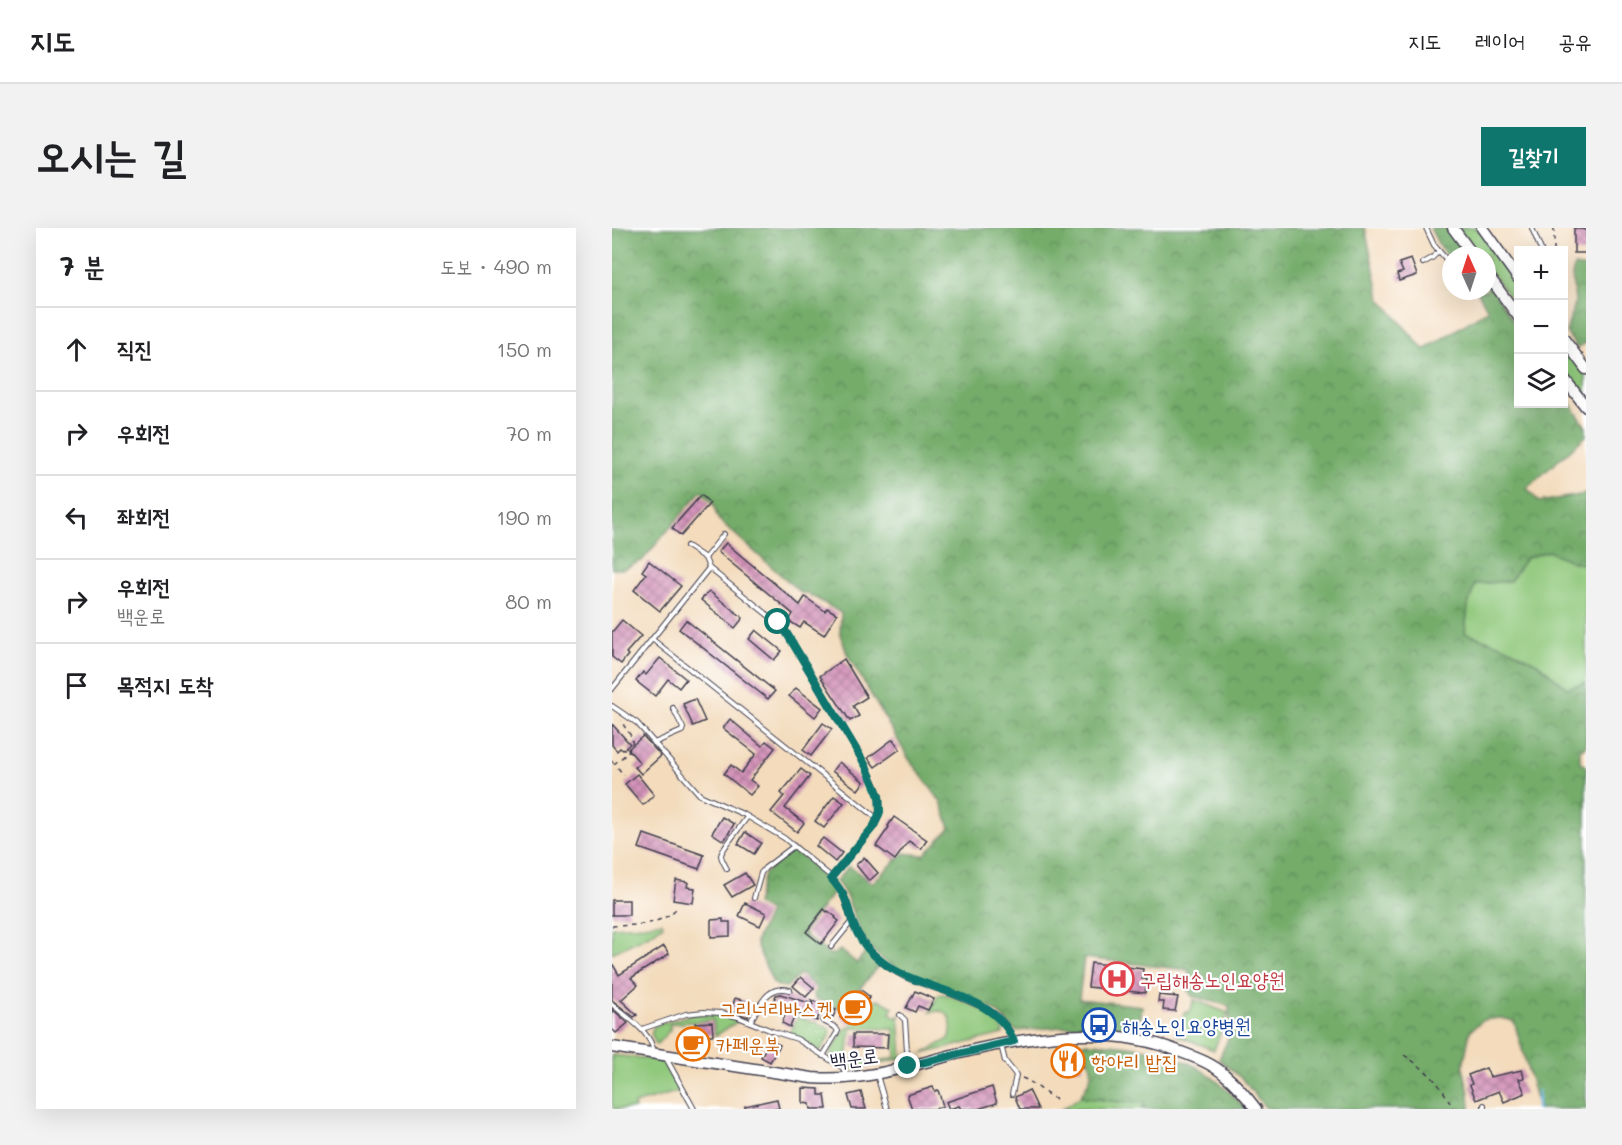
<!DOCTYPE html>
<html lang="ko">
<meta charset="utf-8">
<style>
:root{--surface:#fff;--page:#f2f2f2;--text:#202124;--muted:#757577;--line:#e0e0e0;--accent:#0f766e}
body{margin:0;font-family:Mali,"Poor Story",sans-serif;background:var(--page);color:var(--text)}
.controls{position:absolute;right:18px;top:18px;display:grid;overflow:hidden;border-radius:0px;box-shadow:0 6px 24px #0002}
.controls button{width:54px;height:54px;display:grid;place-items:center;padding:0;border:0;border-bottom:2px solid var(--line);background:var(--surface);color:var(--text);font:30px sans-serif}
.compass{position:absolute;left:830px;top:18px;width:54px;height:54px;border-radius:50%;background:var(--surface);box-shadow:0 6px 24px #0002;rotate:357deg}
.stop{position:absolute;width:18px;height:18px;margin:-14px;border:4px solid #0f766e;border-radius:50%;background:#fff}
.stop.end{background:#0f766e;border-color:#fff;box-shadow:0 2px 6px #0008}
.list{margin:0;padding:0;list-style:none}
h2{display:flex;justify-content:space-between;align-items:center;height:78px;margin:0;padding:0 24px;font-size:26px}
h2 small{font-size:20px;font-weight:400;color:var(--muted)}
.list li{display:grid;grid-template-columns:39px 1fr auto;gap:18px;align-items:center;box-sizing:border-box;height:84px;padding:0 24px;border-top:2px solid var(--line)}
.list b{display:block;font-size:22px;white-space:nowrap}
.list p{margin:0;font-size:20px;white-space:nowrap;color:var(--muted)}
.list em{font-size:20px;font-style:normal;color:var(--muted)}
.icon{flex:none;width:33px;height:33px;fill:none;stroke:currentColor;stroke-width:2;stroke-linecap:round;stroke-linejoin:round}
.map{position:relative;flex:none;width:974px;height:881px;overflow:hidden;border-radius:0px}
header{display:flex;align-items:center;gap:36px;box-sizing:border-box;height:84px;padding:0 30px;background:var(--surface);border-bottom:2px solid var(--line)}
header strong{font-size:28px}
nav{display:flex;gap:33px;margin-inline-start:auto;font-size:21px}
.intro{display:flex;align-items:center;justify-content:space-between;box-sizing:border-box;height:144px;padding:0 36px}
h1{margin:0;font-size:42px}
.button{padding:15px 27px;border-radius:0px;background:var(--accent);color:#fff;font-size:21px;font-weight:700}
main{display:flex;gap:36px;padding:0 36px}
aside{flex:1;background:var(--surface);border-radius:0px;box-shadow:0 6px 24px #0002}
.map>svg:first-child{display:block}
.grass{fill:#90c87b;stroke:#59755b;stroke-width:1.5}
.forest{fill:url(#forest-crowns);stroke:#4b6753;stroke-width:1.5}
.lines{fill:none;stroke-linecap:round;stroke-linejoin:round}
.stream{stroke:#71bae9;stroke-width:3}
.building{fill:url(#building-cross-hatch)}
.lane-casing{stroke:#413e4e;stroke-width:6}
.secondary-casing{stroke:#413e4e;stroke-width:13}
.path{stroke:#413e4e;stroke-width:1.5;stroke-dasharray:4.5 4.5;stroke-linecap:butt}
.lane{stroke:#fff;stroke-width:4}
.secondary{stroke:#fff;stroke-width:10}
.route{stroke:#0f766e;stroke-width:8}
.labels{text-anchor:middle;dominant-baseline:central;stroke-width:4.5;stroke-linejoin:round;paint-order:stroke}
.health-label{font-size:20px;fill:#be3a42;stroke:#fff;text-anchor:start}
.food-label{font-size:20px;fill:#c56008;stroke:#fff;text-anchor:start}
.transit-label{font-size:20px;fill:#164399;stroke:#fff;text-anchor:start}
.street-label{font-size:20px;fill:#22223b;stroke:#fff}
</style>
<header>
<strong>지도</strong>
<nav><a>지도</a><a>레이어</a><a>공유</a></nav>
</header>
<div class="intro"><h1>오시는 길</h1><a class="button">길찾기</a></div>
<main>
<aside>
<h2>7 분<small>도보 · 490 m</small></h2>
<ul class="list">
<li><svg class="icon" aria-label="ahead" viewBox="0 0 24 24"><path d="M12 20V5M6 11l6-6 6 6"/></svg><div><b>직진</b></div><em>150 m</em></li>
<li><svg class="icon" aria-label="right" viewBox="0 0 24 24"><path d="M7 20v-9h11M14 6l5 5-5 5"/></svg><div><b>우회전</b></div><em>70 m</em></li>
<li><svg class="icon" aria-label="left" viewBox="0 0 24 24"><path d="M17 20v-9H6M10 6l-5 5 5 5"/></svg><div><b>좌회전</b></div><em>190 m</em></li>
<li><svg class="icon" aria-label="right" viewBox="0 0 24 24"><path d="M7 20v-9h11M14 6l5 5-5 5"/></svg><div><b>우회전</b><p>백운로</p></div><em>80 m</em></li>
<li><svg class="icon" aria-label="arrive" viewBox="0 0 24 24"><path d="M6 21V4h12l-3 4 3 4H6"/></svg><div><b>목적지 도착</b></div></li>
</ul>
</aside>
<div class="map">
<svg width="974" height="881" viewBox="0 0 974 881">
<defs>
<pattern id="forest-crowns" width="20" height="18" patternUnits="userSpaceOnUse" patternTransform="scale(1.5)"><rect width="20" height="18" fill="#74ac6b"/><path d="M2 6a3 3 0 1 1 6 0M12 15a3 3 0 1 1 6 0" fill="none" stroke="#5f8c59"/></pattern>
<pattern id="building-cross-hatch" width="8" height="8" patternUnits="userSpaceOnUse" patternTransform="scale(1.5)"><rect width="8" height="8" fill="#d494ba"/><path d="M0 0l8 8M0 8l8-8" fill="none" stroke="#ac7898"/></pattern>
</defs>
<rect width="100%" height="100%" fill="#fff"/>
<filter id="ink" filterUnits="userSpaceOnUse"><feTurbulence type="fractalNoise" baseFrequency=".0167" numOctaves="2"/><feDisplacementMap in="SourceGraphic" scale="12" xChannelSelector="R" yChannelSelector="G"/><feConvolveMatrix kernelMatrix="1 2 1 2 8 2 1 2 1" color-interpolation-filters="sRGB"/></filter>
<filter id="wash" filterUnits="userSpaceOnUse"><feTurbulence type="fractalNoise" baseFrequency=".008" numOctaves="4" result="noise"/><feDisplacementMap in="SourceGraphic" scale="24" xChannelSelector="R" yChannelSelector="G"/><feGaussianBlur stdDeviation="1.35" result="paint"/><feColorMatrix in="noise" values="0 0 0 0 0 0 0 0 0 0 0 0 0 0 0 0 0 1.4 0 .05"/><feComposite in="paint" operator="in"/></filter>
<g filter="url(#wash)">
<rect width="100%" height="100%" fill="#f3dbbc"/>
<g class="grass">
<polygon points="846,0 865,0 906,56 906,81 875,39 875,27 866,27"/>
<polygon points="951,117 974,148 974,172 952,142"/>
<polygon points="936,323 964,335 974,336 974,455 955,460 925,435 853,405 856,377 863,356 898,353 914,330"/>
<polygon points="50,694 51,697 39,706 0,725 0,699 32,697"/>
<path d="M332,766C346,770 393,788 391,806L310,826L337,811C341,802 340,785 329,783C327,783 319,784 318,784L326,767Z"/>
<path d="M262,772H268L281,779L278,785L285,790L287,787L290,830L241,842L239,840L240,832L243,830L252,831L259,835L284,829L282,801L240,800C235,812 238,823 234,835L230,836L218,828L220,821L234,800H237L258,774Z"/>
<polygon points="582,772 616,785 602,822 564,807 573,784 577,785"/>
<polygon points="96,785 113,787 128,792 103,808 101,792 58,796 58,802 44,817 39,805 42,798 78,787"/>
<polygon points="186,789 215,799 219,803 218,808 208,824 187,810 177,806"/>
<polygon points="0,827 48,832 52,834 68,863 22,876 23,881 2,881 0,876"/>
<polygon points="468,869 507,874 532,875 533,878 529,881 450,881"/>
</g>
<g class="forest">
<path d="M0,0H753L768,70L812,122L876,82L865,63H875V54L906,99V176H951L952,166L974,199V208L915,260L927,274L974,266V336L964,335L936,323L914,330L898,353L863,356L856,377L853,405L892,418L925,435L955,460L974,455V518L968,522V534L974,538V881H927L902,793L888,790L871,792L858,803L851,839L857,865L858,881H659L653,879L631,852L607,831L618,807L617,778L580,768L575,761L577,742L472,730L467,771L530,778C529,786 529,797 522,802L462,798L404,803C398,800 396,794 391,790C386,784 379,780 372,777C336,758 289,753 260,722C241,701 242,673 224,653L237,638L260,655L292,625L312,627L338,600L329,574L297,531L235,426L228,405L229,385L195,365H189L106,291L101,275L89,263L30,333L11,341H0Z"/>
<polygon points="818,0 835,0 855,27 839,27 839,33 827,17"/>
<polygon points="962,38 974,40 974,115 965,120 954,104 963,74 960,48"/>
<polygon points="183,622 218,651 224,661 192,703 193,707 217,726 222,726 228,722 245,735 254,723 266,738 231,782 203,771 201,766 205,760 188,746 175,759 166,758 161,755 144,716 144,713 157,684 144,676 152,646 179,623"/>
<path d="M466,815C511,815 558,820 596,846C610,856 622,869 634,881H529L533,878L532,875L507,874L468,869C485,842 482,841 466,815Z"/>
</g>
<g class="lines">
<polyline class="stream" points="925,881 926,863"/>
</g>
<g id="blocks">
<g class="building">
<polygon points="962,0 974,2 974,25 962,25"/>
<polygon points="799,31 805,47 787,53 785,46 791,44 787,35"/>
<polygon points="89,267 98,275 69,308 60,300"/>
<polygon points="114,315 188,377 193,369 213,383 215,380 225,386 212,407 192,394 188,400 177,393 181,386 106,324"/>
<polygon points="37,333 69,358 48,383 22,362 34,346 30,343"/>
<polygon points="97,363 131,390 123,400 89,372"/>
<polygon points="10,392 29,408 14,425 16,427 9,436 0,429 0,404"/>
<polygon points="74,392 163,463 156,471 67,401"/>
<polygon points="144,402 170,423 162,432 137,411"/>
<polygon points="48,430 74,451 67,460 56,451 43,468 24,453 31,444 34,447"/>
<polygon points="232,431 255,469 241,478 247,488 238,493 208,448"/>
<polygon points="184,460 210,480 203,489 177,468"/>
<polygon points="83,471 93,493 81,498 71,476"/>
<polygon points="118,491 150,518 154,513 163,520 138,552 146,558 138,567 112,546 119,537 129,545 144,526 111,500"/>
<polygon points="211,495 220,501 199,528 191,522"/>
<polygon points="0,496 18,516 11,522 8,520 5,523 0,517"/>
<polygon points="31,508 49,528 29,546 23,539 28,535 16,521"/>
<polygon points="281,511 288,521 263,539 256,530"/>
<polygon points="227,534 252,554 246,562 220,543"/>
<polygon points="189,541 198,548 173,580 192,595 185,604 159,584 172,568 169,565"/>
<polygon points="25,546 42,567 31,577 13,556"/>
<polygon points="222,568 232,575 212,600 203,593"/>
<polygon points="110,589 122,596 112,613 100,605"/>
<polygon points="282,589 315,612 309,621 297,613 283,632 264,618 277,599 276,598"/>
<polygon points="133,604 149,615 142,626 126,616"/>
<polygon points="32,606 92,627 87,641 27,620"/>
<polygon points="211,610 230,625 223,634 204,618"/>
<polygon points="252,629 266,645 257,653 244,637"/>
<polygon points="133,645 141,657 120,669 112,657"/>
<polygon points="64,652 76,654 75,659 83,660 81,675 61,672"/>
<rect x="0" y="672" width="17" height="15"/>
<polygon points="133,675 154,685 148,698 127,688"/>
<polygon points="212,681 215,684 216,683 224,689 223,690 227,693 209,716 194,704"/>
<polygon points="111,691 111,694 118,694 118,708 99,709 99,692"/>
<polygon points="52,718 57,726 19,750 26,757 9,772 25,787 22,789 0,772 0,735 7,747"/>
<polygon points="479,735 531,741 530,751 535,751 533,765 476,759"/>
<polygon points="189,749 202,760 194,769 181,758"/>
<polygon points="249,762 258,769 237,796 228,789"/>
<polygon points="303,763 322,771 316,782 306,778 303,784 294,780"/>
<polygon points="168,766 201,776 199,772 224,782 221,789 211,786 211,784 209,782 205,793 184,785 178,799 170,795 175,783 160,778 164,767"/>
<polygon points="547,767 566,769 563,783 551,782 552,774 546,774"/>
<polygon points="123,770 139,775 136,789 119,783"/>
<polygon points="0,781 16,795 4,805 0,801"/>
<polygon points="100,794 101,807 94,807 92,821 68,818 69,808 84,810 83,795"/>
<polygon points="241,806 276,806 275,820 241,819"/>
<polygon points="158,812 168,817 158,834 149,829"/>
<polygon points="464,823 464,831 470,831 471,840 448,841 447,824"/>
<polygon points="874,840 878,849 910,842 912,850 907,851 913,865 892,874 887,863 864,872 858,857 860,856 856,847"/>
<polygon points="321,859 323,863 326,862 331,878 322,881 300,881 295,867"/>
<polygon points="380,859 385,875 366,881 349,881 347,878 337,881 334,874"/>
<polygon points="191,860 207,861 207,867 213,867 215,881 199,881 198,876 191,875"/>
<polygon points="417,862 426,881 408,881 403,869"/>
<polygon points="249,864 254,881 240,881 236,867"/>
<polygon points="165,871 167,881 133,881 133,878"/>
</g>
</g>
</g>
<g filter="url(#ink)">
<use href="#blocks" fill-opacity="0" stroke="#413e4e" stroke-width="1.5"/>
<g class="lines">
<defs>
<g id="lane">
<polyline points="814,0 822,17 839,37"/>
<polyline points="920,0 929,22"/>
<polyline points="811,35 820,30 827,23"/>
<path d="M75,318L93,330L97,340L171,399L254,538C265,559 275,575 262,598L219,650"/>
<polyline points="93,330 112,306"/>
<polyline points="40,411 266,591"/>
<polyline points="0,461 97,340"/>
<polyline points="0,478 25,495 88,567 133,587 172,610 217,647 231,665 241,697 246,706 259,724 266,731 277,740 293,749 335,764 371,779 386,788 394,798 402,811"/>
<polyline points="42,515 70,503 71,500 61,480"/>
<path d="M115,641C113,637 109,631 109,627C109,622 131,596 135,589"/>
<polyline points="142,670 149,645 153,640 182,618"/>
<polyline points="219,719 240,693"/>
<path d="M0,776C15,790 39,803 42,825"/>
<polyline points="288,787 293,792 296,838"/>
<path d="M138,794C148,778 155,756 178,762"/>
<polyline points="30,801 74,786 91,784 109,785 126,789 160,803 185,811 231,840 235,849"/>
<polyline points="389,817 393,833 404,847 400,866"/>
<polyline points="211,828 226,803 223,799 211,793"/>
<polyline points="54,830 82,881"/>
<polyline points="265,847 275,881"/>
<polyline points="872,877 872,881"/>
</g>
<g id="secondary">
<polyline points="841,0 861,27"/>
<polyline points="870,0 906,50"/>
<polyline points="875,46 906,88"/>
<polyline points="951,110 974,141"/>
<polyline points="951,149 974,179"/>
<path d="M0,819L200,850C250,854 297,838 344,826C417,808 497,795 569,824C585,830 601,836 613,847C625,857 635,869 644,881"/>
</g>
</defs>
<use href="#lane" class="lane-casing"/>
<use href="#secondary" class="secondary-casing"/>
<g class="path">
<polyline points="942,0 942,22"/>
<polyline points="0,533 12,547"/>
<path d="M2,536C12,528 27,518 17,505C14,500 11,498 10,492"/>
<path d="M0,698C23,697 47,698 64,681"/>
<path d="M792,827C817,844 828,854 841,881"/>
<path d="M410,850C424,855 432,866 444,871"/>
</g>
<use href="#lane" class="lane"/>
<use href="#secondary" class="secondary"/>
</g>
</g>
<g class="lines" filter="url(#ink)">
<path class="route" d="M166,394L174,404L254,538L267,568L268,584L262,598L219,650C223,655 227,660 230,665C236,674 237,685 241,695C246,709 256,723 268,732C308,766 379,760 402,813L296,838"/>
</g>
<defs>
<symbol id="hospital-ring" viewBox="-11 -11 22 22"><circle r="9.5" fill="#fff" stroke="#e0444e" stroke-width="1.5"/><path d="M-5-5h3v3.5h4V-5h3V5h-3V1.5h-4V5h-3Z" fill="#e0444e"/></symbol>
<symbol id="cafe-ring" viewBox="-11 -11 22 22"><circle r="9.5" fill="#fff" stroke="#e8710a" stroke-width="1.5"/><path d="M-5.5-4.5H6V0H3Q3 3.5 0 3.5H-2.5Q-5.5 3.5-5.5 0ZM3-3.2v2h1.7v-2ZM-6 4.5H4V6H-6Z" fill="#e8710a"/></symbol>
<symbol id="bus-ring" viewBox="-11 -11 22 22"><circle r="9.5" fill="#fff" stroke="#1a4fb4" stroke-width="1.5"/><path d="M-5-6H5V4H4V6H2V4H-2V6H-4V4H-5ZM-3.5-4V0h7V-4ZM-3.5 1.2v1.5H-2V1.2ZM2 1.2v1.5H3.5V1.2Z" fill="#1a4fb4"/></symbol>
<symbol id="restaurant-ring" viewBox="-11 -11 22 22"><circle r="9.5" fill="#fff" stroke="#e8710a" stroke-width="1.5"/><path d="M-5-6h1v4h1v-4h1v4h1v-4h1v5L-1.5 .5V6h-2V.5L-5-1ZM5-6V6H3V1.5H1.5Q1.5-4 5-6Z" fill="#e8710a"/></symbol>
</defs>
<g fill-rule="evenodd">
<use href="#hospital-ring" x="486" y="732" width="38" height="38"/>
<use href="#cafe-ring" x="224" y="761" width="38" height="38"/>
<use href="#bus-ring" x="468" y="778" width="38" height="38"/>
<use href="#cafe-ring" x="62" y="797" width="38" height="38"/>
<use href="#restaurant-ring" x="437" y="814" width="38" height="38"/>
</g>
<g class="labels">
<g class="health-label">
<text x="528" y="751">구립해송노인요양원</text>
</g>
<g class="food-label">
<text x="220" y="780" text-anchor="end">그리너리바스켓</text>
<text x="104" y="816">카페운북</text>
<text x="479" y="833">항아리 밥집</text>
</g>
<g class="transit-label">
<text x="510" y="797">해송노인요양병원</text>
</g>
<g class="street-label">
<text transform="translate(242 829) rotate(-7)">백운로</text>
</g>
</g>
</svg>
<div class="controls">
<button>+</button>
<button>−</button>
<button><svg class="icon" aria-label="layers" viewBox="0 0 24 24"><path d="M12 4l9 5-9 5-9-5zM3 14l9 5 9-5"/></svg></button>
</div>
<svg class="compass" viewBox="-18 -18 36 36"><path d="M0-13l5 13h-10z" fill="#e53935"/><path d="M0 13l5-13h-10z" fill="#757577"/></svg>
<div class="stop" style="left:166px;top:394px"></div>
<div class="stop end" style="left:296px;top:838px"></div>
</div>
</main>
